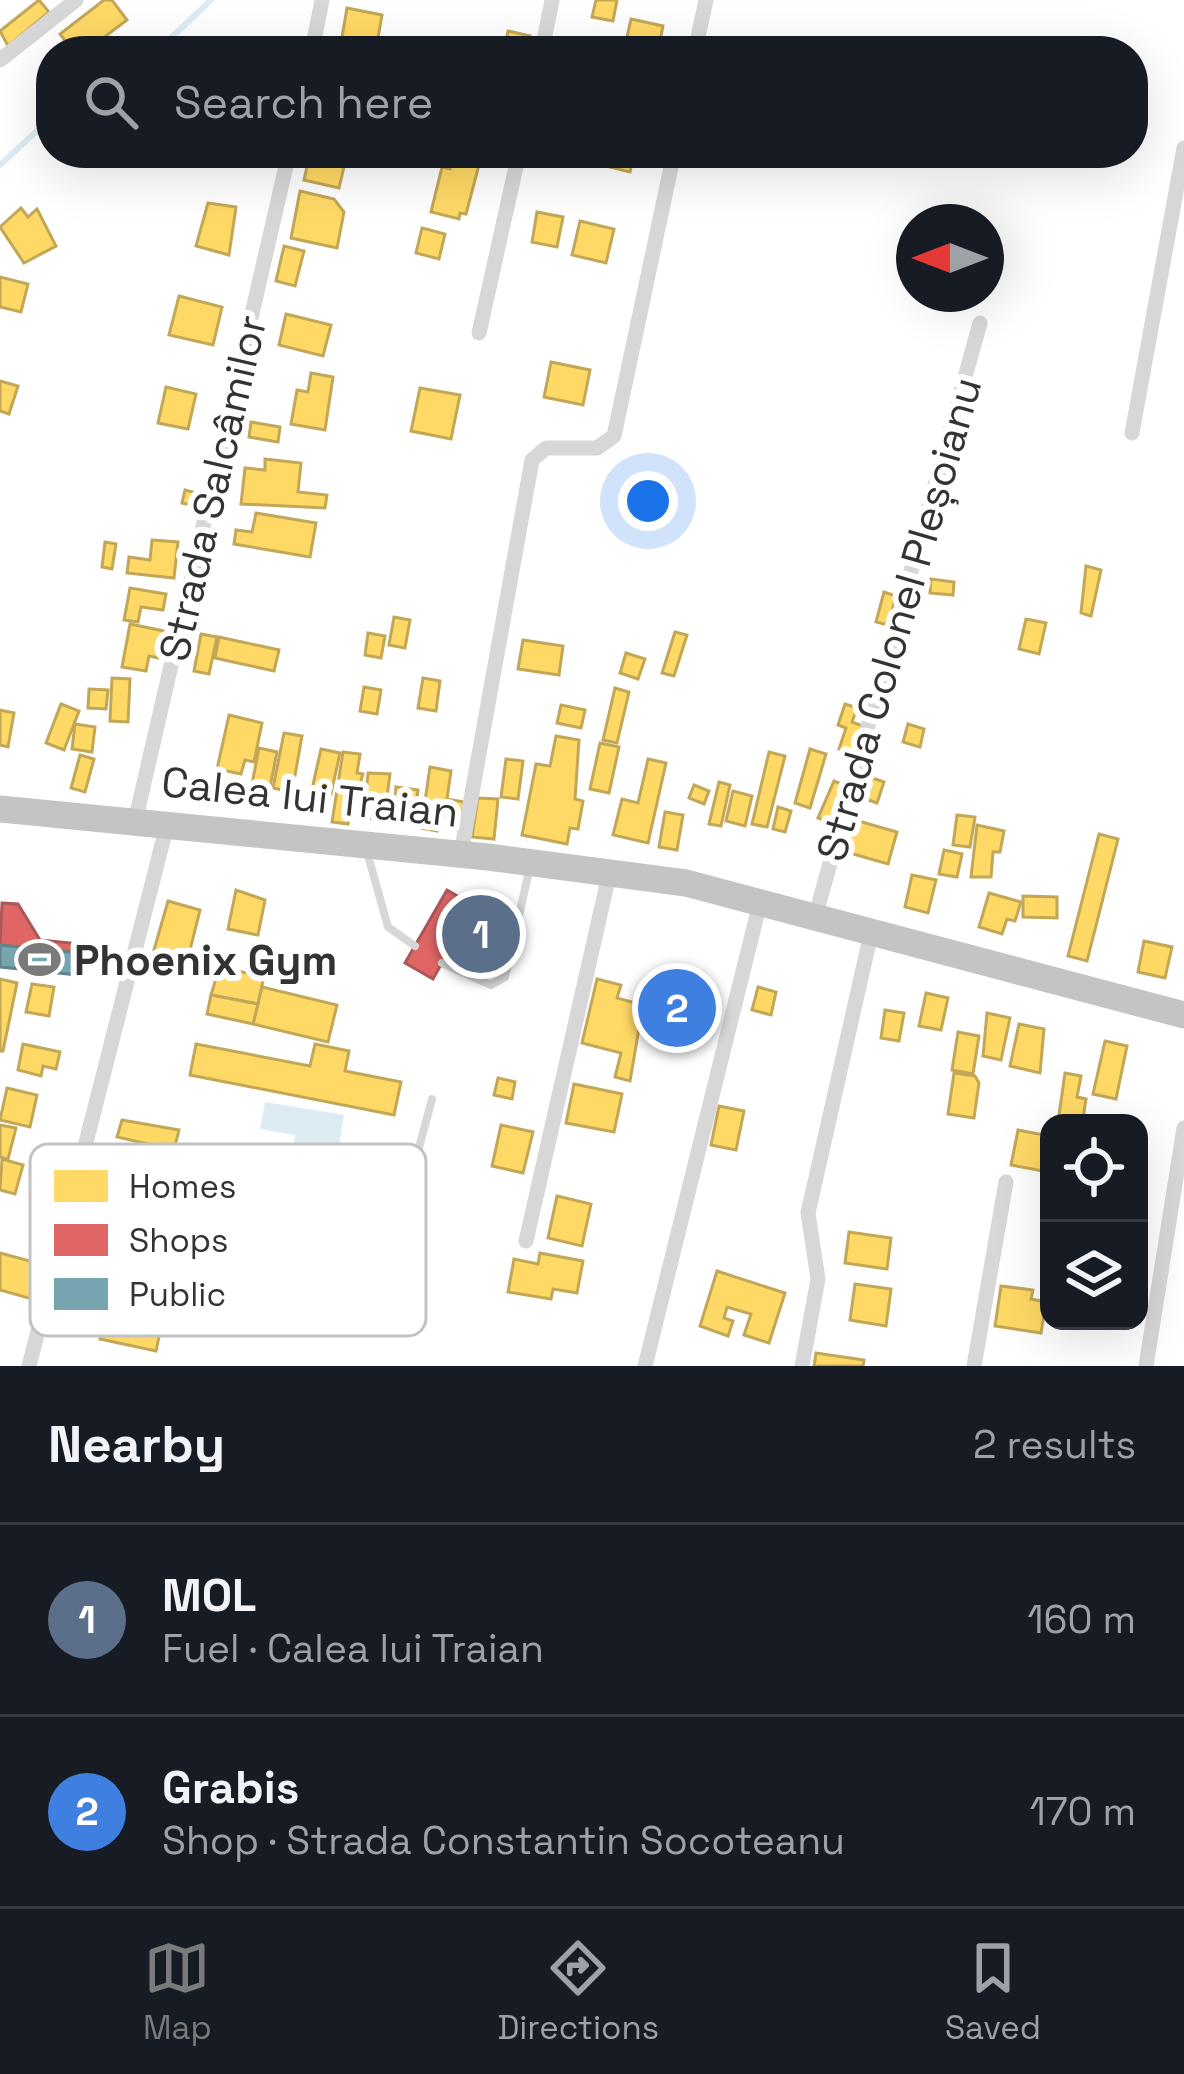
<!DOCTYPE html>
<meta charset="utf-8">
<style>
:root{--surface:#171b24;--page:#20242c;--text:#f1f3f6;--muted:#9ea1a6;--line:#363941;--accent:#7a7a7a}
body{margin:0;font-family:"Space Grotesk",sans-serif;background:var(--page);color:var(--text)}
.controls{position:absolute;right:36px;bottom:36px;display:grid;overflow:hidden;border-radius:24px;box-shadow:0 12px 48px #0002}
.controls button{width:108px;height:108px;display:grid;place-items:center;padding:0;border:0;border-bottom:3px solid var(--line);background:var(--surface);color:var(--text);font:60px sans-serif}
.compass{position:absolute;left:896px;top:204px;width:108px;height:108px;border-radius:50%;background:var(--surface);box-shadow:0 12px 48px #0002;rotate:270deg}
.you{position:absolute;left:648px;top:501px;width:42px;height:42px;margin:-30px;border:9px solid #fff;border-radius:50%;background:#1a73e8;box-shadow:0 0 0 18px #1a73e833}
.badge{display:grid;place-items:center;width:78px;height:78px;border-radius:50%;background:var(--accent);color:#fff;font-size:39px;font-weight:700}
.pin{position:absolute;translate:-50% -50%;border:6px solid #fff;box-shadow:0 3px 12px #0006}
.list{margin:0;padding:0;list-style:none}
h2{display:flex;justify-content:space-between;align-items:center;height:156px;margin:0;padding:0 48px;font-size:51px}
h2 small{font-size:39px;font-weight:400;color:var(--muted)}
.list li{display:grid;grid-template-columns:78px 1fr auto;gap:36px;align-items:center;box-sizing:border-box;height:192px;padding:0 48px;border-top:3px solid var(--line)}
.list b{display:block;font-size:45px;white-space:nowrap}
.list p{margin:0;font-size:39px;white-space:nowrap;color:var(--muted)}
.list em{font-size:39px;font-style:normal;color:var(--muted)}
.icon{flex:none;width:66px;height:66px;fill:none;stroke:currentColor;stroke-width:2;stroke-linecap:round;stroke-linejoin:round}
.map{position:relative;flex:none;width:1184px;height:1366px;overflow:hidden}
.search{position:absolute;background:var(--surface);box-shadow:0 12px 48px #0002;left:36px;right:36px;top:36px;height:132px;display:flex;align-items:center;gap:30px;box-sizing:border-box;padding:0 42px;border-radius:48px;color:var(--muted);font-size:45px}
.sheet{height:540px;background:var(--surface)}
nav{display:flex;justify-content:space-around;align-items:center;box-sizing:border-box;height:168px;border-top:3px solid var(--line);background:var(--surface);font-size:33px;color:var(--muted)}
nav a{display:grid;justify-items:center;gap:6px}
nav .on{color:var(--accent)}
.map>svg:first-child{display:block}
.water{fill:#ddebf3}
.homes{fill:#ffd966;stroke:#c2a757;stroke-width:3}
.shops{fill:#e06666;stroke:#ac5757;stroke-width:3}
.public{fill:#76a5af;stroke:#62838a;stroke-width:3}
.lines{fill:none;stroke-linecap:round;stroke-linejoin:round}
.stream{stroke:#ddebf3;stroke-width:6}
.lane{stroke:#d7d7d7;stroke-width:8}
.street{stroke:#d7d7d7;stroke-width:15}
.highway{stroke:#c4c4c4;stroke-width:27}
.labels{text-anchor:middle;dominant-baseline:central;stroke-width:12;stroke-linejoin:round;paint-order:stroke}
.street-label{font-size:42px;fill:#333;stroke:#fff}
.poi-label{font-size:42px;font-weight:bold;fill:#333;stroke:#fff;text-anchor:start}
.key{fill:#fff;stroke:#c2c2c2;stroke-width:3}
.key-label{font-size:33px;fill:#333}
</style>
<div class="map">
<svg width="1184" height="1366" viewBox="0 0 1184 1366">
<rect width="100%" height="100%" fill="#fff"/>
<polygon class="water" points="265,1102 344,1115 335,1170 291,1162 295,1135 260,1129"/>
<g class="homes">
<polygon points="39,0 49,12 8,46 0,31"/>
<polygon points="104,0 112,0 127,20 86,51 73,51 60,34"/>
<polygon points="596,0 617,0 613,21 592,17"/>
<polygon points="347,8 382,15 377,44 342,37"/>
<polygon points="631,19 663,26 658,51 624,51"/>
<polygon points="508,31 530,36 527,51 504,51"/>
<polygon points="335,41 366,47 365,51 333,51"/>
<polygon points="722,43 770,48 770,51 721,51"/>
<polygon points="310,153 327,153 325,163 344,167 339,188 304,180"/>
<polygon points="604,153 634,153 630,172 601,165"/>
<polygon points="453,159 479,165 466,214 460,213 459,219 431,212 442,167 450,169"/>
<polygon points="300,191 334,199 344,212 337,248 291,238"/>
<polygon points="208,203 236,207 229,255 196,246"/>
<polygon points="21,208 28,217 37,209 56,246 24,263 0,227"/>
<polygon points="537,212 563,217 557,247 532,242"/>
<polygon points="580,221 614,229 606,263 572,255"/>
<polygon points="422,228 445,234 439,259 416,253"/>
<polygon points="284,246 304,251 295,286 276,281"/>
<polygon points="0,277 28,284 21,312 0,307"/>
<polygon points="179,296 222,307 213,345 169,335"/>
<polygon points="286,314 331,325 323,356 279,345"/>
<polygon points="551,362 590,370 583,405 544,397"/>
<polygon points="311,373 333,377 325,430 291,424 297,390 308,392"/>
<polygon points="0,381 18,386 9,414 0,411"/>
<polygon points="166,387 196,394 188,429 158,423"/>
<polygon points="420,388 460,395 451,439 411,431"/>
<polygon points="251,422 280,427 278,442 249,437"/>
<polygon points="265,459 301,463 298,492 327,495 325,508 241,504 245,468 265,470"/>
<polygon points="185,490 204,495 201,507 182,503"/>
<polygon points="256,513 316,523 310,557 234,544 236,530 252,532"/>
<polygon points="152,540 178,542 174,578 127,573 129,557 150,560"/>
<polygon points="105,542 116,544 112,569 102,567"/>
<polygon points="1086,566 1101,570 1091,616 1081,613"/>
<polygon points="931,579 954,582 953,595 930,593"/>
<polygon points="130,588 166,594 163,610 141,607 138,622 124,620"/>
<polygon points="884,592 896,596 888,625 876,622"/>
<polygon points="394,617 410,620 405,648 389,645"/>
<polygon points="1026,619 1046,623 1039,654 1019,649"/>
<polygon points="130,624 164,631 158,658 149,656 146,671 122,667"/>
<polygon points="675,632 687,635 674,676 662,673"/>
<polygon points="368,633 385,636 381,658 365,655"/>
<polygon points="201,634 217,637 209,674 194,671"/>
<polygon points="219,637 279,650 274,671 215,658"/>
<polygon points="523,640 563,646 559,675 518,669"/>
<polygon points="626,653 645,659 638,679 620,673"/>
<polygon points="112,678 130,679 128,722 110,721"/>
<polygon points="423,678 440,681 436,711 418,708"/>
<polygon points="364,687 381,690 377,714 360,711"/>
<polygon points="615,688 629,692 617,743 603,740"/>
<polygon points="89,689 108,690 106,709 88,708"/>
<polygon points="61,704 79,711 64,750 46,743"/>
<polygon points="845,704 857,708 852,722 863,726 854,754 839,749 846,728 838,725"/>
<polygon points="561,705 585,710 581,728 557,723"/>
<polygon points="0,710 14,713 8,747 0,745"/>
<polygon points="229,715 262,723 254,762 245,760 241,774 217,769"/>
<polygon points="75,724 95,727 92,752 72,749"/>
<polygon points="908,724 924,729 920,747 903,742"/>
<polygon points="284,733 302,736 292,792 273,788"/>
<polygon points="556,736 579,740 575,799 583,801 578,829 570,828 567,844 522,835 536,764 550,766"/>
<polygon points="600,743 619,747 609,793 590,789"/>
<polygon points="259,748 277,752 269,792 251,789"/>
<polygon points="321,749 340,753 331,794 312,789"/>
<polygon points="810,749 826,754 810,808 795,803"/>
<polygon points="343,752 360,754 357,773 363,774 348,824 332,822"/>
<polygon points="769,752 785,756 767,827 752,824"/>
<polygon points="80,755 94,759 85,792 71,788"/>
<polygon points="506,759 523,761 518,799 501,797"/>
<polygon points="648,759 666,763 648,843 613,835 622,799 638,803"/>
<polygon points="430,767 451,771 447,799 464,802 460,831 448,829 450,818 439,816 437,831 421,828"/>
<polygon points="368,773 390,774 384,820 364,818"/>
<polygon points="864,775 884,782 877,803 857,796"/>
<polygon points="834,781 849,787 833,824 818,818"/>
<polygon points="719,782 730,785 721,826 709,824"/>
<polygon points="694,785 709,791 704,804 689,798"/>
<polygon points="396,787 418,790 414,823 393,821"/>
<polygon points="733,791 752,796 745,826 726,821"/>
<polygon points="478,798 498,799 494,839 472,837"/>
<polygon points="778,807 791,811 785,832 773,829"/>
<polygon points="665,812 683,815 677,850 659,847"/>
<polygon points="957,815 975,817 970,847 953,845"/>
<polygon points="855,820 897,832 888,864 846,852"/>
<polygon points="977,825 1004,831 1000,852 993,852 991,877 971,877"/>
<polygon points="1099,834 1118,839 1087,961 1068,956"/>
<polygon points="944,850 962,854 957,877 939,874"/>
<polygon points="912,875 936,880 928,913 905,907"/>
<polygon points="236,890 265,900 258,935 228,929"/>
<polygon points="989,893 1021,902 1015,921 1007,919 1002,934 979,927"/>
<polygon points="1023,896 1057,897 1057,918 1023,917"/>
<polygon points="168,901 200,910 188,958 154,950"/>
<polygon points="1144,941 1172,947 1165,978 1138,972"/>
<polygon points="219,968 264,976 258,1004 211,995"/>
<polygon points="0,979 17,983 3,1051 0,1051"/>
<polygon points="597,979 621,985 617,998 643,1005 630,1081 615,1077 621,1053 582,1043"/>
<polygon points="32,984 54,987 49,1016 26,1012"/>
<polygon points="262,987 337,1005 328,1042 253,1024"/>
<polygon points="758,987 776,992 771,1015 752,1010"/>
<polygon points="926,993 948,998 941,1030 919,1026"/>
<polygon points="211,995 258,1004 253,1024 207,1014"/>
<polygon points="885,1010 904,1013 899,1041 881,1038"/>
<polygon points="987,1013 1010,1018 1001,1060 983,1056"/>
<polygon points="1019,1024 1044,1029 1040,1073 1010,1066"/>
<polygon points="958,1032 979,1036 973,1074 952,1070"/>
<polygon points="1105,1041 1127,1046 1116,1099 1093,1094"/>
<polygon points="23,1044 60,1052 56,1069 43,1066 41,1076 18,1070"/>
<polygon points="196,1044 310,1066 315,1044 349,1051 345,1071 401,1082 394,1115 190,1075"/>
<polygon points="954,1073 975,1076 979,1083 974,1118 948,1114"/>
<polygon points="1065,1073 1081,1076 1077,1097 1086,1099 1083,1119 1059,1115"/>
<polygon points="498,1078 515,1082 512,1099 494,1095"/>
<polygon points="574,1084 622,1094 614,1132 566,1123"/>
<polygon points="7,1088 37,1095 30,1127 0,1120"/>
<polygon points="719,1106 744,1111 736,1150 711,1145"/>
<polygon points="122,1120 179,1130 174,1150 117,1137"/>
<polygon points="0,1125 16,1128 8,1159 0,1157"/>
<polygon points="501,1125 533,1132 523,1173 492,1166"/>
<polygon points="1018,1130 1049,1136 1048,1172 1011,1165"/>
<polygon points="2,1159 23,1165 15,1194 0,1190"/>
<polygon points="557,1196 591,1204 582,1246 548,1238"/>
<polygon points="849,1232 891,1238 887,1269 845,1263"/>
<polygon points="0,1253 41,1264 32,1299 0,1290"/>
<polygon points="540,1253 583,1261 577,1293 553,1289 551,1299 508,1292 514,1259 538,1264"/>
<polygon points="717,1271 785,1293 769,1343 744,1335 751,1314 727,1307 724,1318 733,1321 728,1336 700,1326"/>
<polygon points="855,1284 891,1289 886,1326 850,1320"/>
<polygon points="1001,1286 1033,1290 1031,1299 1046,1302 1041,1333 995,1326"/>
<polygon points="111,1288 143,1294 141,1303 165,1308 156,1351 100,1339 104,1320 77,1312 81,1289 109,1297"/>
<polygon points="816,1353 864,1360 863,1366 814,1366"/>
</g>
<g class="shops">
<polygon points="447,890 511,927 490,964 453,943 433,979 405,963"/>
<polygon points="2,903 18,904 40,940 81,944 80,953 0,945"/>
<polygon points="667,966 681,970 677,985 704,993 692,1035 651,1023"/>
</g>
<polygon class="public" points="0,945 80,953 78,975 0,967"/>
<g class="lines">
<g class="stream">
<polyline points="157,51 211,0"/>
<polyline points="0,165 51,118"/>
</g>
<g class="lane">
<polyline points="367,852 388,927 415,946"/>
<polyline points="442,963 491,985 505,977 529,871"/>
<polyline points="81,1162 334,1221 382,1223 405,1200 432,1099"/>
</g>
<g class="street">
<polyline points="312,51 322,0"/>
<polyline points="542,51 552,0"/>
<polyline points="695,51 706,0"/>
<polyline points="0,60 76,0"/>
<polyline points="479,333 519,153"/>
<polyline points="1132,433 1184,148"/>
<polyline points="135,822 289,153"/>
<polyline points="461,854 532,460 546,448 597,448 614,436 674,153"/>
<polyline points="816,914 980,323"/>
<polyline points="526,1241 610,871"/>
<polyline points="29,1366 167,825"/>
<polyline points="645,1366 761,899"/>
<polyline points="802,1366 818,1279 808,1213 872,929"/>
<polyline points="974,1366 1006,1182"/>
<polyline points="1146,1366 1184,1128"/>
</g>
<polyline class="highway" points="0,809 488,857 686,883 1184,1015"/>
</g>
<defs>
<symbol id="stadium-bare" viewBox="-9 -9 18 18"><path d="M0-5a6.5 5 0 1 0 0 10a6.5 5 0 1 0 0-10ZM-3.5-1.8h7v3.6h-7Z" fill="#7a7a7a" stroke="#fff" stroke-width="2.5" paint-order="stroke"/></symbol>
</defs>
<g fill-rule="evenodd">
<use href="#stadium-bare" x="10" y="930" width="59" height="59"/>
</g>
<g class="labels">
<g class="street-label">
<text transform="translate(213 488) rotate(-77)">Strada Salcâmilor</text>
<text transform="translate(899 619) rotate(-74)">Strada Colonel Pleșoianu</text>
<text transform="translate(310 797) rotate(6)">Calea lui Traian</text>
</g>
<g class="poi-label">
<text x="74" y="960">Phoenix Gym</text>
</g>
</g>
<rect x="30" y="1144" width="396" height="192" rx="18" class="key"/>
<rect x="54" y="1170" width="54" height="32" fill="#ffd966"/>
<rect x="54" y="1224" width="54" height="32" fill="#e06666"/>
<rect x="54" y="1278" width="54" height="32" fill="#76a5af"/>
<g class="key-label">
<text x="129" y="1198">Homes</text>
<text x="129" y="1252">Shops</text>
<text x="129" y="1306">Public</text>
</g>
</svg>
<div class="controls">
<button><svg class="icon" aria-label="locate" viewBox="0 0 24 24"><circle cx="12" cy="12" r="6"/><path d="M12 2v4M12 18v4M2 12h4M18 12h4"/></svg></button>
<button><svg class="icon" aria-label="layers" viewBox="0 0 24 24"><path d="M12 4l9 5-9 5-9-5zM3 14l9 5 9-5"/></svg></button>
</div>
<svg class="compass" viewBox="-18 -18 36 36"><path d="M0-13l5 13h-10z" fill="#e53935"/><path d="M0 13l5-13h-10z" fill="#9ea1a6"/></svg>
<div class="you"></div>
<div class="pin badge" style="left:481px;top:934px;background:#5c6f8a">1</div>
<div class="pin badge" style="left:677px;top:1008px;background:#3f7fe0">2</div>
<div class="search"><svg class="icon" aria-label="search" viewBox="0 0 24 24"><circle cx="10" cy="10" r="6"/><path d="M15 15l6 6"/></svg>Search here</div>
</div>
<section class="sheet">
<h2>Nearby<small>2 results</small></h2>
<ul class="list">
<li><span class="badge" style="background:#5c6f8a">1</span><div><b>MOL</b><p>Fuel · Calea lui Traian</p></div><em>160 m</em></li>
<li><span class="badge" style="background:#3f7fe0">2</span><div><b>Grabis</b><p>Shop · Strada Constantin Socoteanu</p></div><em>170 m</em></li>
</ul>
</section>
<nav>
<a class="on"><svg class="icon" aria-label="map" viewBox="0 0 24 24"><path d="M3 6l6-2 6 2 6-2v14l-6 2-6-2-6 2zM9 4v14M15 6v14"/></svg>Map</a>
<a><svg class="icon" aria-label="directions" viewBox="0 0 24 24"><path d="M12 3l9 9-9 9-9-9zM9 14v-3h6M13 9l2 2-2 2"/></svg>Directions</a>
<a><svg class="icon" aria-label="saved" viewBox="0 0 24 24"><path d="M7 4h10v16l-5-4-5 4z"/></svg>Saved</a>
</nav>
